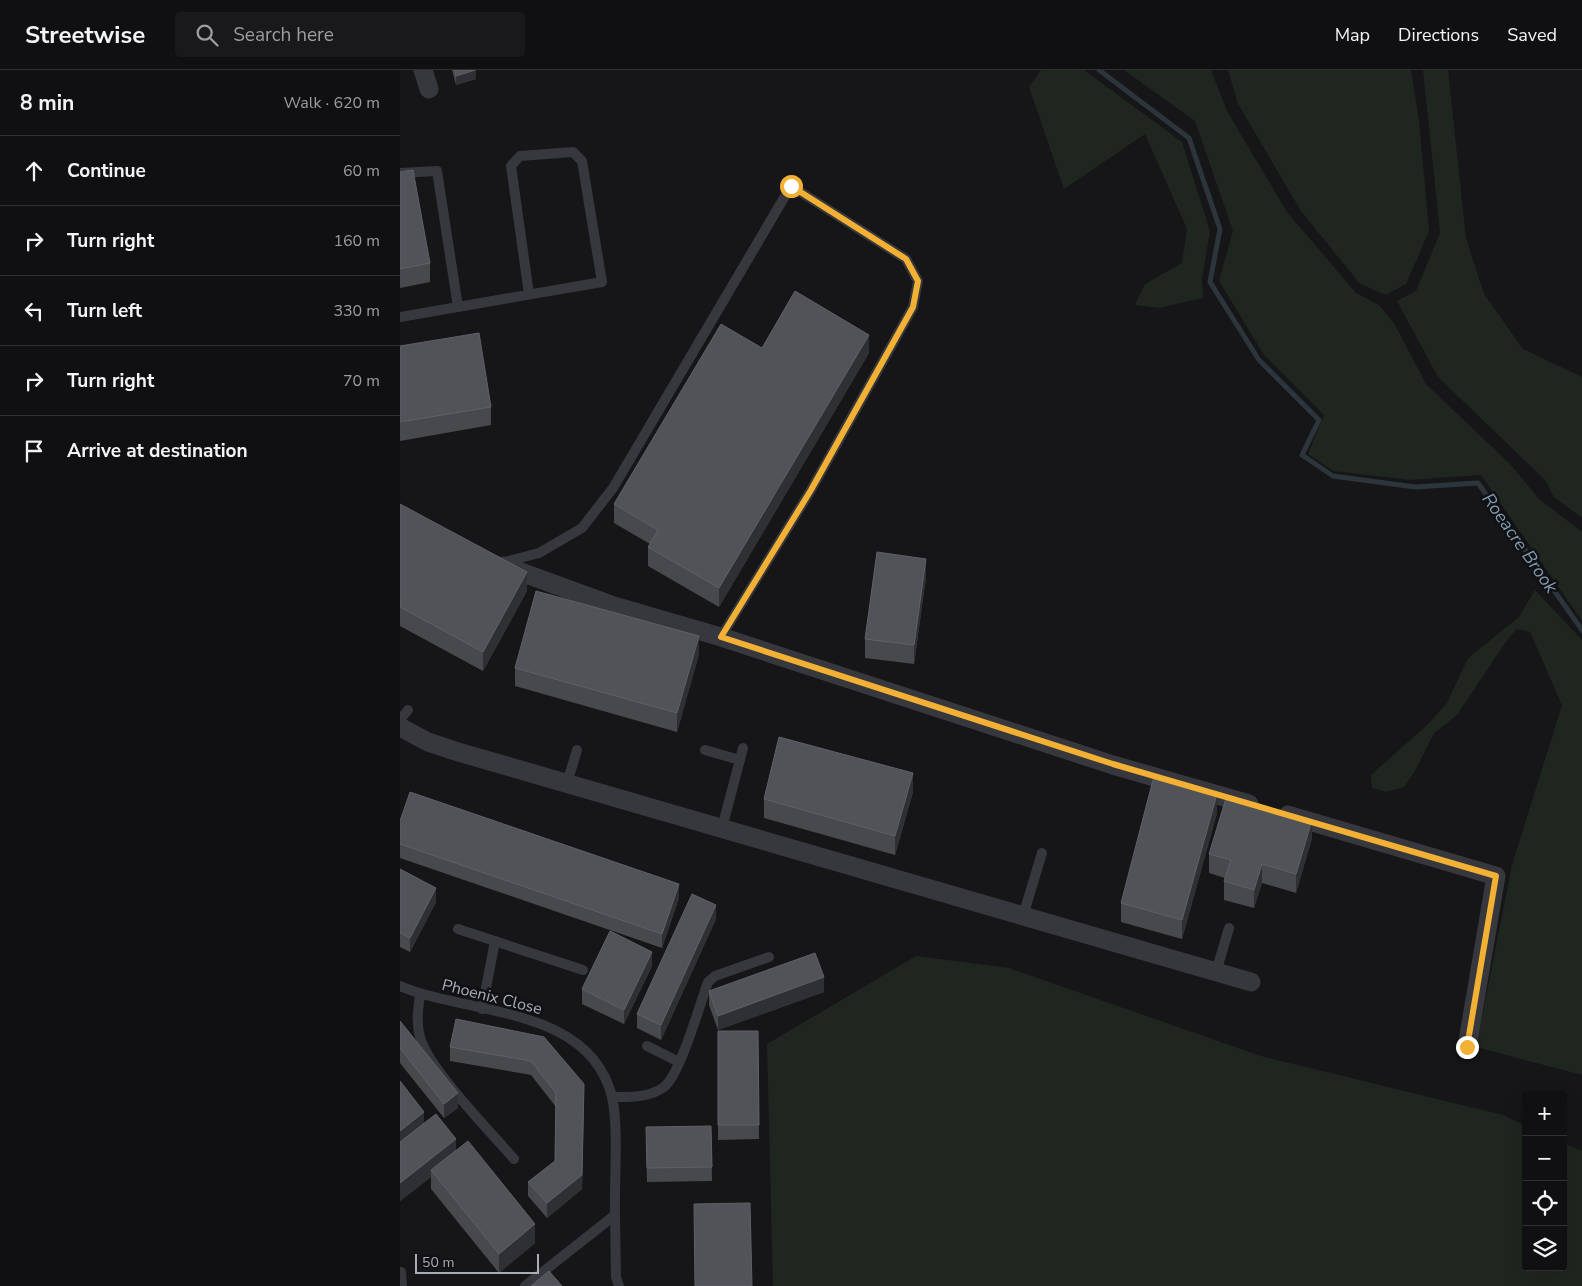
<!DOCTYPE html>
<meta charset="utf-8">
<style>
:root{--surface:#101012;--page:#19191b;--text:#f1f3f6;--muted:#9c9d9f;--line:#303032}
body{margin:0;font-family:"Nunito Sans",sans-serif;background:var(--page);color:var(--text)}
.controls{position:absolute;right:15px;bottom:15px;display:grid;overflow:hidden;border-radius:5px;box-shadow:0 5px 20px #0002}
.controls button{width:45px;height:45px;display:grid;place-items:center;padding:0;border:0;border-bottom:1px solid var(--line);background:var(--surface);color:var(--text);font:25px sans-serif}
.scale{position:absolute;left:15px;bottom:12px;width:124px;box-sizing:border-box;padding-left:5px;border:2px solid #a8adb8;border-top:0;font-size:14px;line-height:18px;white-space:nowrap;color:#a8adb8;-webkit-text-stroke:4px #111113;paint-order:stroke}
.stop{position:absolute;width:15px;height:15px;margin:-11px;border:4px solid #f2b134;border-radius:50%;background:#fff}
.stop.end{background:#f2b134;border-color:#fff;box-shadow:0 1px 5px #0008}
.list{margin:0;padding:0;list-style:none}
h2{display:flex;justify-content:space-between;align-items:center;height:65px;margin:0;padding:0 20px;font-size:21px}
h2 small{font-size:16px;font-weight:400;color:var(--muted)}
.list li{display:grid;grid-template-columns:32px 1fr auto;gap:15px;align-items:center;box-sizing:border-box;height:70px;padding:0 20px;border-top:1px solid var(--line)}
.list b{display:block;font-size:19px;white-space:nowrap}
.list em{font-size:16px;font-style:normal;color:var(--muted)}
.icon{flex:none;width:28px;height:28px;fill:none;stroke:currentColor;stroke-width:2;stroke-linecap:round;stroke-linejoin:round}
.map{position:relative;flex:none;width:1182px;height:1216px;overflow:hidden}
header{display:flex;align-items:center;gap:30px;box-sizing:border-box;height:70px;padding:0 25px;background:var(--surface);border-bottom:1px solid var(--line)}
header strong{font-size:24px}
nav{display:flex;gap:28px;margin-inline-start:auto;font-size:18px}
.search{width:350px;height:45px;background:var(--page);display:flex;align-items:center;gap:12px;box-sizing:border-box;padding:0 18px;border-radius:5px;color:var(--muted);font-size:19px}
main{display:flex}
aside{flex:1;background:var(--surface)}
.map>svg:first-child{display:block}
.green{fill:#1e261f}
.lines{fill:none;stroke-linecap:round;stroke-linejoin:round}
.stream{stroke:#2c353c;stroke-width:5}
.lane{stroke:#37383d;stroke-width:10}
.street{stroke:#37383d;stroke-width:19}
.wall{fill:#47494d}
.shaded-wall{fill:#2f3033}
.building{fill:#525359;stroke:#5f6168}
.route{stroke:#f2b134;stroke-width:6}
.labels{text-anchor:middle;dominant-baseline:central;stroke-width:5;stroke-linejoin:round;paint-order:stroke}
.street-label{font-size:16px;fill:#a8adb8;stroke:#111113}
.water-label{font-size:18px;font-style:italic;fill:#7f9bb3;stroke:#111113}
</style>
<header>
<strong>Streetwise</strong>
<div class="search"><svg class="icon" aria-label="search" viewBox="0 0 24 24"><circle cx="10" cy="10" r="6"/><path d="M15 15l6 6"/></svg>Search here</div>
<nav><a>Map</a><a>Directions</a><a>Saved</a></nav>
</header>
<main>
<aside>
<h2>8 min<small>Walk · 620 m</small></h2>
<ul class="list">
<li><svg class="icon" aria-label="ahead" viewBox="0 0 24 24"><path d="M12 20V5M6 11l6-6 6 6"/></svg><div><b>Continue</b></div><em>60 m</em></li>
<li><svg class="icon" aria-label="right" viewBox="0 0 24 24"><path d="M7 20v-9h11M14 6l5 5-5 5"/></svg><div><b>Turn right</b></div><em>160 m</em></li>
<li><svg class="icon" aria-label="left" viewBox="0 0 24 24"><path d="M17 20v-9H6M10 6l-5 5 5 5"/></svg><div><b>Turn left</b></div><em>330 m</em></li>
<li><svg class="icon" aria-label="right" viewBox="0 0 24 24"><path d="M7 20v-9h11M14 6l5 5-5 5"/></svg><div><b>Turn right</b></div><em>70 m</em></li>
<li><svg class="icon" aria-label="arrive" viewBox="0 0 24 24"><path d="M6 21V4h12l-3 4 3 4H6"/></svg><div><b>Arrive at destination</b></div></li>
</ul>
</aside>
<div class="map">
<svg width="1182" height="1216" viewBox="0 0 1182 1216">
<rect width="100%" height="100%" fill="#161618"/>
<g class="green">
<polygon points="641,0 684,0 782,72 810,161 802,209 803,228 759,238 735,235 745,214 782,193 787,159 745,64 664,119 629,17"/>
<polygon points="724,0 811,0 827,41 887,142 956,223 979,235 994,253 1026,314 1110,394 1139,429 1182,462 1182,551 1081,405 1010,410 933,401 908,384 924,345 864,285 819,211 833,161 795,51"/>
<polygon points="828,0 1011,0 1019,50 1029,161 1006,214 986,225 960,214 901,141 838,34"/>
<polygon points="1023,0 1048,0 1066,168 1084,224 1123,279 1182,307 1182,448 1154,427 1145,410 1038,307 997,231 1016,221 1040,163"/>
<polygon points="1135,520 1182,570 1182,1005 1076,977 1112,795 1162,635 1130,562 1117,559 1107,570 1057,645 1034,663 1015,701 1004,717 986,722 972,718 971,705 1027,655 1047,633 1068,588 1119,547"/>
<polygon points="516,886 609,898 861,986 1103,1045 1126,1056 1126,1197 1163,1197 1163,1073 1182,1081 1182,1216 373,1216 367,974"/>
</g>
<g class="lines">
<polyline class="stream" points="699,0 789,68 820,159 810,212 859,290 919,350 902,385 933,406 1015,417 1078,413 1182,560"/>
<g class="lane">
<polyline points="0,103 37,101 58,237"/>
<polyline points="0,247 202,212 182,91 173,82 120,86 111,96 129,224"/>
<polyline points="101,493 139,483 182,458 213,418 391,116 506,189 518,211 513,237 411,420 321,567"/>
<polyline points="0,650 8,640"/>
<polyline points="305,680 340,690"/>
<polyline points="167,713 177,680"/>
<polyline points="322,758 343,678"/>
<polyline points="623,846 642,783"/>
<polyline points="58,859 183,900"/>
<polyline points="816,902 829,858"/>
<path d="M0,916C69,945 190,936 212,1027C219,1058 214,1112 215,1145L125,1216"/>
<path d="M20,925C18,940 16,952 20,967C28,998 90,1061 114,1089"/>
<polyline points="82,939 95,871"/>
<polyline points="247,976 279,992"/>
<path d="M212,1027C229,1027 249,1028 264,1017C280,1005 300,934 308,912L315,906L369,887"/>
<polyline points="215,1145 216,1207 219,1216"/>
<polyline points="1,1202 2,1216"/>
</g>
<g class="street">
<polyline points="23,0 29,19"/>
<polyline points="104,496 211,535 321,567 713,695 849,734"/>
<polyline points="0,657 28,672 55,681 851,912"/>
<polyline points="888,745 1096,806 1067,977"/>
</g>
</g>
<g class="wall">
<polygon points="52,0 76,0 76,9 56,15"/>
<polygon points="0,102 30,193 30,212 0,218"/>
<polygon points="0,276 91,337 91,355 0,371"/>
<polygon points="362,278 469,283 319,537 248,496 248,477 250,474 214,453 214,434"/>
<polygon points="0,434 127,521 83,601 0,556"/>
<polygon points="526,507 514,594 465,588 465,569"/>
<polygon points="299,584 277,662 115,616 115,598"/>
<polygon points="513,722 495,785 364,748 364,729"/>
<polygon points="817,743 782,869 721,852 721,833"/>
<polygon points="0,751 279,828 262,878 0,788"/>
<polygon points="912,768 896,823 862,813 854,838 824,830 824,811 825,808 809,803 809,784"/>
<polygon points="0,799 36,832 10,882 0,877"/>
<polygon points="316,849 261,970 237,958 237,944"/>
<polygon points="252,896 224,954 182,934 182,919"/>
<polygon points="309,921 424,922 318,960 309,935"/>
<polygon points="0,951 58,1038 44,1048 0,993"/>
<polygon points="318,961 358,961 359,1069 318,1070"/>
<polygon points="144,967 184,1028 182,1119 147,1148 128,1126 128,1112 155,1091 156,1037 131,1005 50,991 50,977"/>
<polygon points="0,1011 24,1053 56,1080 135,1173 99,1203 31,1119 31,1107 0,1131"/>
<polygon points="311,1056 312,1111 247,1112 246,1072"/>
</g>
<g class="shaded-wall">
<polygon points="76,0 76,9 56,15 56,6"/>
<polygon points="469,265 469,283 319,537 319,518"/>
<polygon points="526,489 526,507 514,594 514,575"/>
<polygon points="127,502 127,521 83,601 83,582"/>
<polygon points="299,566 299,584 277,662 277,643"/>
<polygon points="513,703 513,722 495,785 495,766"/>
<polygon points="817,724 817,743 782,869 782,850"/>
<polygon points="912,750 912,768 896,823 896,804"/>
<polygon points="862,794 862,813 854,838 854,820"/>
<polygon points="279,814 279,828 262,878 262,864"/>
<polygon points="36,818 36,832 10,882 10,868"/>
<polygon points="316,835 316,849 261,970 261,955"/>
<polygon points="252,882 252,896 224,954 224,940"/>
<polygon points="424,907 424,922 318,960 318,946"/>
<polygon points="58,1023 58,1038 44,1048 44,1034"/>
<polygon points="184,1028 182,1119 147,1148 147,1133"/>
<polygon points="24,1042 24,1061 0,1080 0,1061"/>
<polygon points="56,1069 56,1088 31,1100 31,1107 0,1131 0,1113"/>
<polygon points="135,1154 135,1173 99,1203 99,1184"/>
</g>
<g class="building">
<polygon points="55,0 75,0 56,6"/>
<polygon points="13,100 30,193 0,199 0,102"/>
<polygon points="395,221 469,265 319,518 248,477 258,460 214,434 321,254 362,278"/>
<polygon points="79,263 91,337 0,352 0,276"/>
<polygon points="0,434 127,502 83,582 0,537"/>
<polygon points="477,482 526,489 514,575 465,569"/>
<polygon points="136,521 299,566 277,643 115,598"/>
<polygon points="379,667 513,703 495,766 364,729"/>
<polygon points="754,706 817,724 782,850 721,833"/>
<polygon points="10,722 279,814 262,864 0,774 0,751"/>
<polygon points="827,725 912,750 896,804 862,794 854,820 824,811 831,790 809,784"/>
<polygon points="0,799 36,818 10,868 0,863"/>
<polygon points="292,824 316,835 261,955 237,944"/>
<polygon points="210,861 252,882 224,940 182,919"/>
<polygon points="415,883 424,907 318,946 309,921"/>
<polygon points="56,949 144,967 184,1014 182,1105 147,1133 128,1112 155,1091 156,1023 131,991 50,977"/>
<polygon points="0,951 58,1023 44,1034 0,978"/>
<polygon points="318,961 358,961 359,1055 318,1055"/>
<polygon points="0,1011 24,1042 0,1061"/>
<polygon points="36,1044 56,1069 0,1113 0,1072"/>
<polygon points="311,1056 312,1097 247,1098 246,1057"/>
<polygon points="68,1071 135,1154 99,1184 31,1100"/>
<polygon points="350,1133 352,1216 295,1216 294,1134"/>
<polygon points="149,1201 162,1216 131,1216"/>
</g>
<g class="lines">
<polyline class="route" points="391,116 506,189 518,211 513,237 411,420 321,567 713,694 1096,806 1067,977"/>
</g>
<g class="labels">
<g class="street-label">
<text transform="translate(92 927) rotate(14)">Phoenix Close</text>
</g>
<g class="water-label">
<text transform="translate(1120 473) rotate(55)">Roeacre Brook</text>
</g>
</g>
</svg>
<div class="controls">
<button>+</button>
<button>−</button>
<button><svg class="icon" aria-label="locate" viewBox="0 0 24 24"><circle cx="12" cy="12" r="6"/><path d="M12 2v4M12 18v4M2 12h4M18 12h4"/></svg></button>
<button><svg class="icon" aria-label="layers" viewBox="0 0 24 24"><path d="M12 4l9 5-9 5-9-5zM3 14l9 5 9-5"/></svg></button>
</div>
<div class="scale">50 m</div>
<div class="stop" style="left:391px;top:116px"></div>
<div class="stop end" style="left:1067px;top:977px"></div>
</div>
</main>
